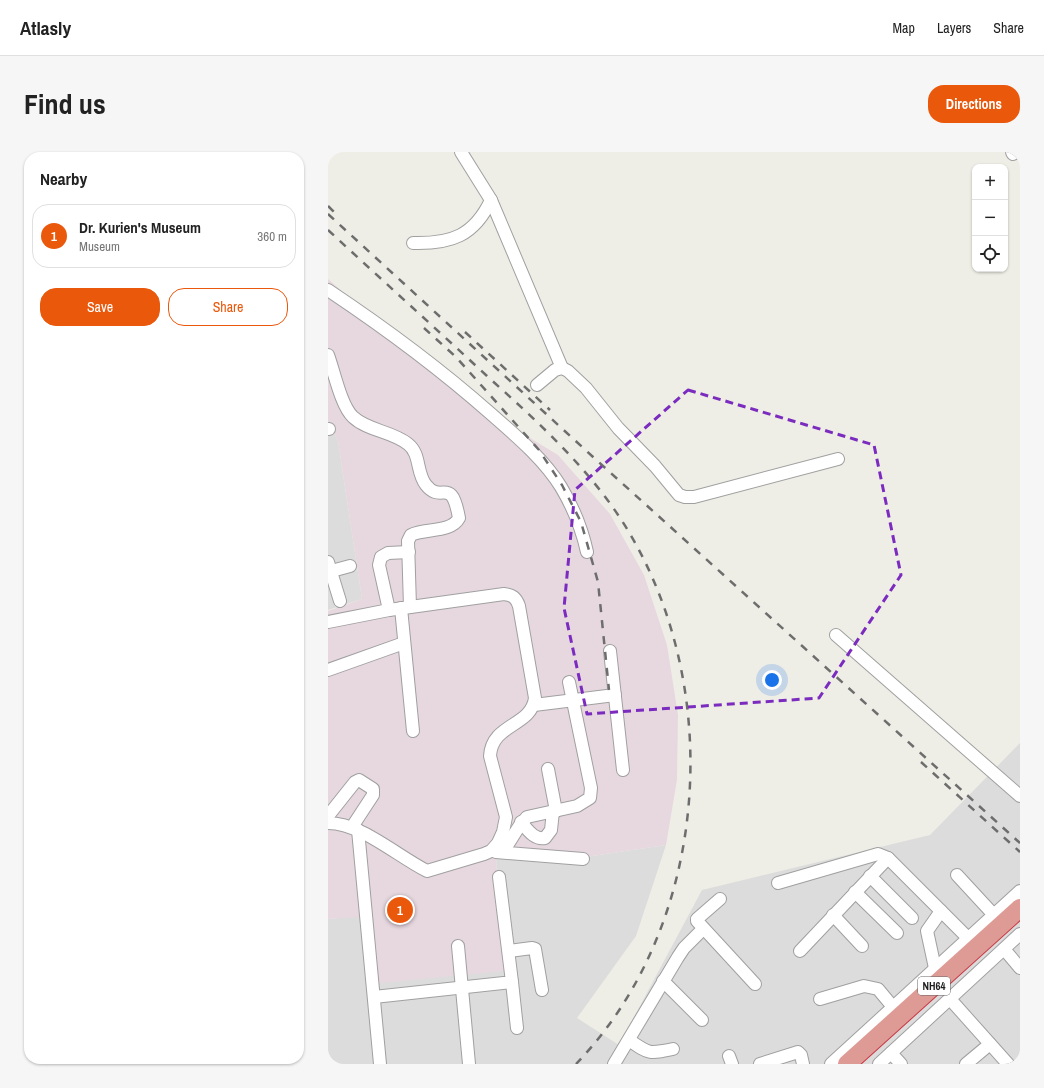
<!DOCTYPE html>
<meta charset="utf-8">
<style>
:root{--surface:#fff;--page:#f6f6f6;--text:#222;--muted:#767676;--line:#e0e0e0;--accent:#ea580c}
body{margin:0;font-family:"Archivo Narrow",sans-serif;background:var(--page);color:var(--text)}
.controls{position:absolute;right:12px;top:12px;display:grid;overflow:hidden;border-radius:8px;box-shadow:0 1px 3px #0004}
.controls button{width:36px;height:36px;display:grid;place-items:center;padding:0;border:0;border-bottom:1px solid var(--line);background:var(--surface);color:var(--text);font:20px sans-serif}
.you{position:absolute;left:444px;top:528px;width:14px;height:14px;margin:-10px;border:3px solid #fff;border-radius:50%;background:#1a73e8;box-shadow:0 0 0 6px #1a73e833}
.badge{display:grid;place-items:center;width:26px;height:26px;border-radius:50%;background:var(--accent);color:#fff;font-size:13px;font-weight:700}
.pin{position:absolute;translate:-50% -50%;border:2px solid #fff;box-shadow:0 1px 4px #0006}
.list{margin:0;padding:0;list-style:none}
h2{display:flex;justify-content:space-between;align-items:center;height:52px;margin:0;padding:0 16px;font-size:17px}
h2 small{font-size:13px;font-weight:400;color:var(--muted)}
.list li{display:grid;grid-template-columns:26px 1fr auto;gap:12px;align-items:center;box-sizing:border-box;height:64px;margin:0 8px 8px;padding:0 8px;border:1px solid var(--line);border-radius:16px}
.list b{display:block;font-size:15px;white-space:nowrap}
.list p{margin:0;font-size:13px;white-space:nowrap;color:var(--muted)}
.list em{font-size:13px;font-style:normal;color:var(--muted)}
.actions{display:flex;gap:8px;padding:12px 16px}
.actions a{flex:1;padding:9px 0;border:1px solid var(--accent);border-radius:16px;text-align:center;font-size:14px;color:var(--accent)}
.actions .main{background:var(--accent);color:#fff}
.icon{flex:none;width:22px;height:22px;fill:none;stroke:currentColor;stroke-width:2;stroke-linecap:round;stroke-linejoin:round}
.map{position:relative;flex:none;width:692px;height:912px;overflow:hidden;border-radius:16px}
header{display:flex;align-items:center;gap:24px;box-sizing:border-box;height:56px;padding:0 20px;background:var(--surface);border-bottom:1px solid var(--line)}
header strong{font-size:19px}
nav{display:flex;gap:22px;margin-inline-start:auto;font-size:14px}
.intro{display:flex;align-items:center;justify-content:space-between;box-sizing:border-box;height:96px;padding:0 24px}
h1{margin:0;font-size:28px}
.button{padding:10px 18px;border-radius:16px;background:var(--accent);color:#fff;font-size:14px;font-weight:700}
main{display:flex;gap:24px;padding:0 24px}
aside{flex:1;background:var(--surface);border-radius:16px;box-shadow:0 1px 3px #0004}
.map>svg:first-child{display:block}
.residential{fill:#dcdcdc}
.industrial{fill:#e7d8e0}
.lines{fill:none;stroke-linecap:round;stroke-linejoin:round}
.minor-casing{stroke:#a0a0a0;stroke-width:14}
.highway-casing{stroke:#c93743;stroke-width:20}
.minor{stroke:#fff;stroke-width:12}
.highway{stroke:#de9b95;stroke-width:18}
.rail{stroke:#6d6d6d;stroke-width:2.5;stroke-dasharray:8 8;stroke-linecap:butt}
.marked{fill:none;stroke:#7b2cbf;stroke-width:3;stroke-dasharray:8 5;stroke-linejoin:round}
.labels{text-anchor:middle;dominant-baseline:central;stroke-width:3;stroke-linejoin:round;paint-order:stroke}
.shield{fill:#fff;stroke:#626262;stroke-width:1}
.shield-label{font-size:11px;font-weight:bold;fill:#1f1f1f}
</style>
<header>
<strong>Atlasly</strong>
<nav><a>Map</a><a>Layers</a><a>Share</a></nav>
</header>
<div class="intro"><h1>Find us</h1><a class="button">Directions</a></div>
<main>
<aside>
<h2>Nearby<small></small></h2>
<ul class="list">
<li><span class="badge">1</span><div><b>Dr. Kurien's Museum</b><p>Museum</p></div><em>360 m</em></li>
</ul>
<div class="actions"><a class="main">Save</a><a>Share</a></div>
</aside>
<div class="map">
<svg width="692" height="912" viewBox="0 0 692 912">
<rect width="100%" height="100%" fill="#eeeee6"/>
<g class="residential">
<polygon points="0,269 10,289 34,447 0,458"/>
<polygon points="692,591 692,912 0,912 0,767 34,764 176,819 168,706 217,711 338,693 308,784 249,866 291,893 374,738 602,683"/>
</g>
<polygon class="industrial" points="0,127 133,244 230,303 282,362 316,423 339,493 350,563 349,628 338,693 217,711 168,706 176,819 42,832 34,765 0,767 0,459 34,447 10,289 0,269"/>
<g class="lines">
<defs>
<g id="minor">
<polyline points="133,0 163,48 234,216"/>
<polyline points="684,0 685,2"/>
<path d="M85,91C123,92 146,84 163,48"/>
<path d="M0,138C57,176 111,216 162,261C187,283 216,307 233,335C245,355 254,377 259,400"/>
<path d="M0,203C6,219 13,254 25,265C40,279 64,279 80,292C93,302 88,321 98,333C114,353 123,322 131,366C123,381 97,376 83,383L80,389L82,455"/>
<polyline points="209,233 227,218 234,216 240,219 258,236 290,276 327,314 351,343 357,345 366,345 510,307"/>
<polyline points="0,277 1,277"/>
<polyline points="0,410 12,449"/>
<polyline points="0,420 22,414"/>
<polyline points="73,456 85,579"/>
<polyline points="61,458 51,413 53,405 60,401 81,400"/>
<path d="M0,470L61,458L176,442C184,443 188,445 191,454L207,546C203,575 164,571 162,604L178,665L175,680L170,691L163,699L156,702L99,719C69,704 33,671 0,671"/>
<polyline points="508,483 692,644"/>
<polyline points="282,499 295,618"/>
<polyline points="0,518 76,491"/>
<polyline points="206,553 287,543"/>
<polyline points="220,617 228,659"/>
<polyline points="0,664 27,630 31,628 45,637 45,643 24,675"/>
<path d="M193,670C200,678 206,688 217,686L223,678L225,659"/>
<polyline points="30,678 52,912"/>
<polyline points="168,700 255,707"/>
<polyline points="175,700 192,673 199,665 249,654 262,646 263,636 241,530"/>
<polyline points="629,723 665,762"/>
<polyline points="542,724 584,766"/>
<polyline points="450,731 550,702 560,706 640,786"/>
<polyline points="527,740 569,781"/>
<polyline points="392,747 369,767 369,769 427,832"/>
<polyline points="505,763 534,794"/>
<polyline points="130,794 141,912"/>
<polyline points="676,797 692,816"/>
<polyline points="181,799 204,796 207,797 214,838"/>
<polyline points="472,799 560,706"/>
<polyline points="607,816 599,779 613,759"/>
<polyline points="335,829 374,868"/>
<polyline points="184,830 189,876"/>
<polyline points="46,845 184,830 171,725"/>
<polyline points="492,847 536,834 550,837 565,855"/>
<polyline points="622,847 680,912"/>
<path d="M301,888C321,902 321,902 345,897"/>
<polyline points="563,901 573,912"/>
<polyline points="401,904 404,912"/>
<polyline points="286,912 350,805 356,796 375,777"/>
<polyline points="432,912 470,900 473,903 475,912"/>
<polyline points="503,912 692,739"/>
<polyline points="551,912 692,782"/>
<polyline points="638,912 662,892"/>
</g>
<polyline id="highway" points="519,912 692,756"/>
</defs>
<use href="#minor" class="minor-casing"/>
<use href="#highway" class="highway-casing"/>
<use href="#minor" class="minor"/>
<use href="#highway" class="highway"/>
<g class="rail">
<polyline points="0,54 11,65"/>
<polyline points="0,62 264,304 692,691"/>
<path d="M0,78C53,127 106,175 159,224C200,261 241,298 275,342C400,504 391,764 248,912"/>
<polyline points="96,176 128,205 211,298 234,333 253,370 270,430 281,538"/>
<polyline points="137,180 222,258"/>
<polyline points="593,610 692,700"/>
</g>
</g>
<path class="marked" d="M360,238L546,293L573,423L491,546L259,562L236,456L247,338Z"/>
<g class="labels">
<rect class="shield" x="590" y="825" width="32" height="18" rx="3"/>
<g class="shield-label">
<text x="606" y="834">NH64</text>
</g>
</g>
</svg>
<div class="controls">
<button>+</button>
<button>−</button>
<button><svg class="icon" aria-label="locate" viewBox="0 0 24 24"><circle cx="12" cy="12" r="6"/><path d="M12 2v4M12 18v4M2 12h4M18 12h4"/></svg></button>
</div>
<div class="you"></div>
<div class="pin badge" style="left:72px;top:758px">1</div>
</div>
</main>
